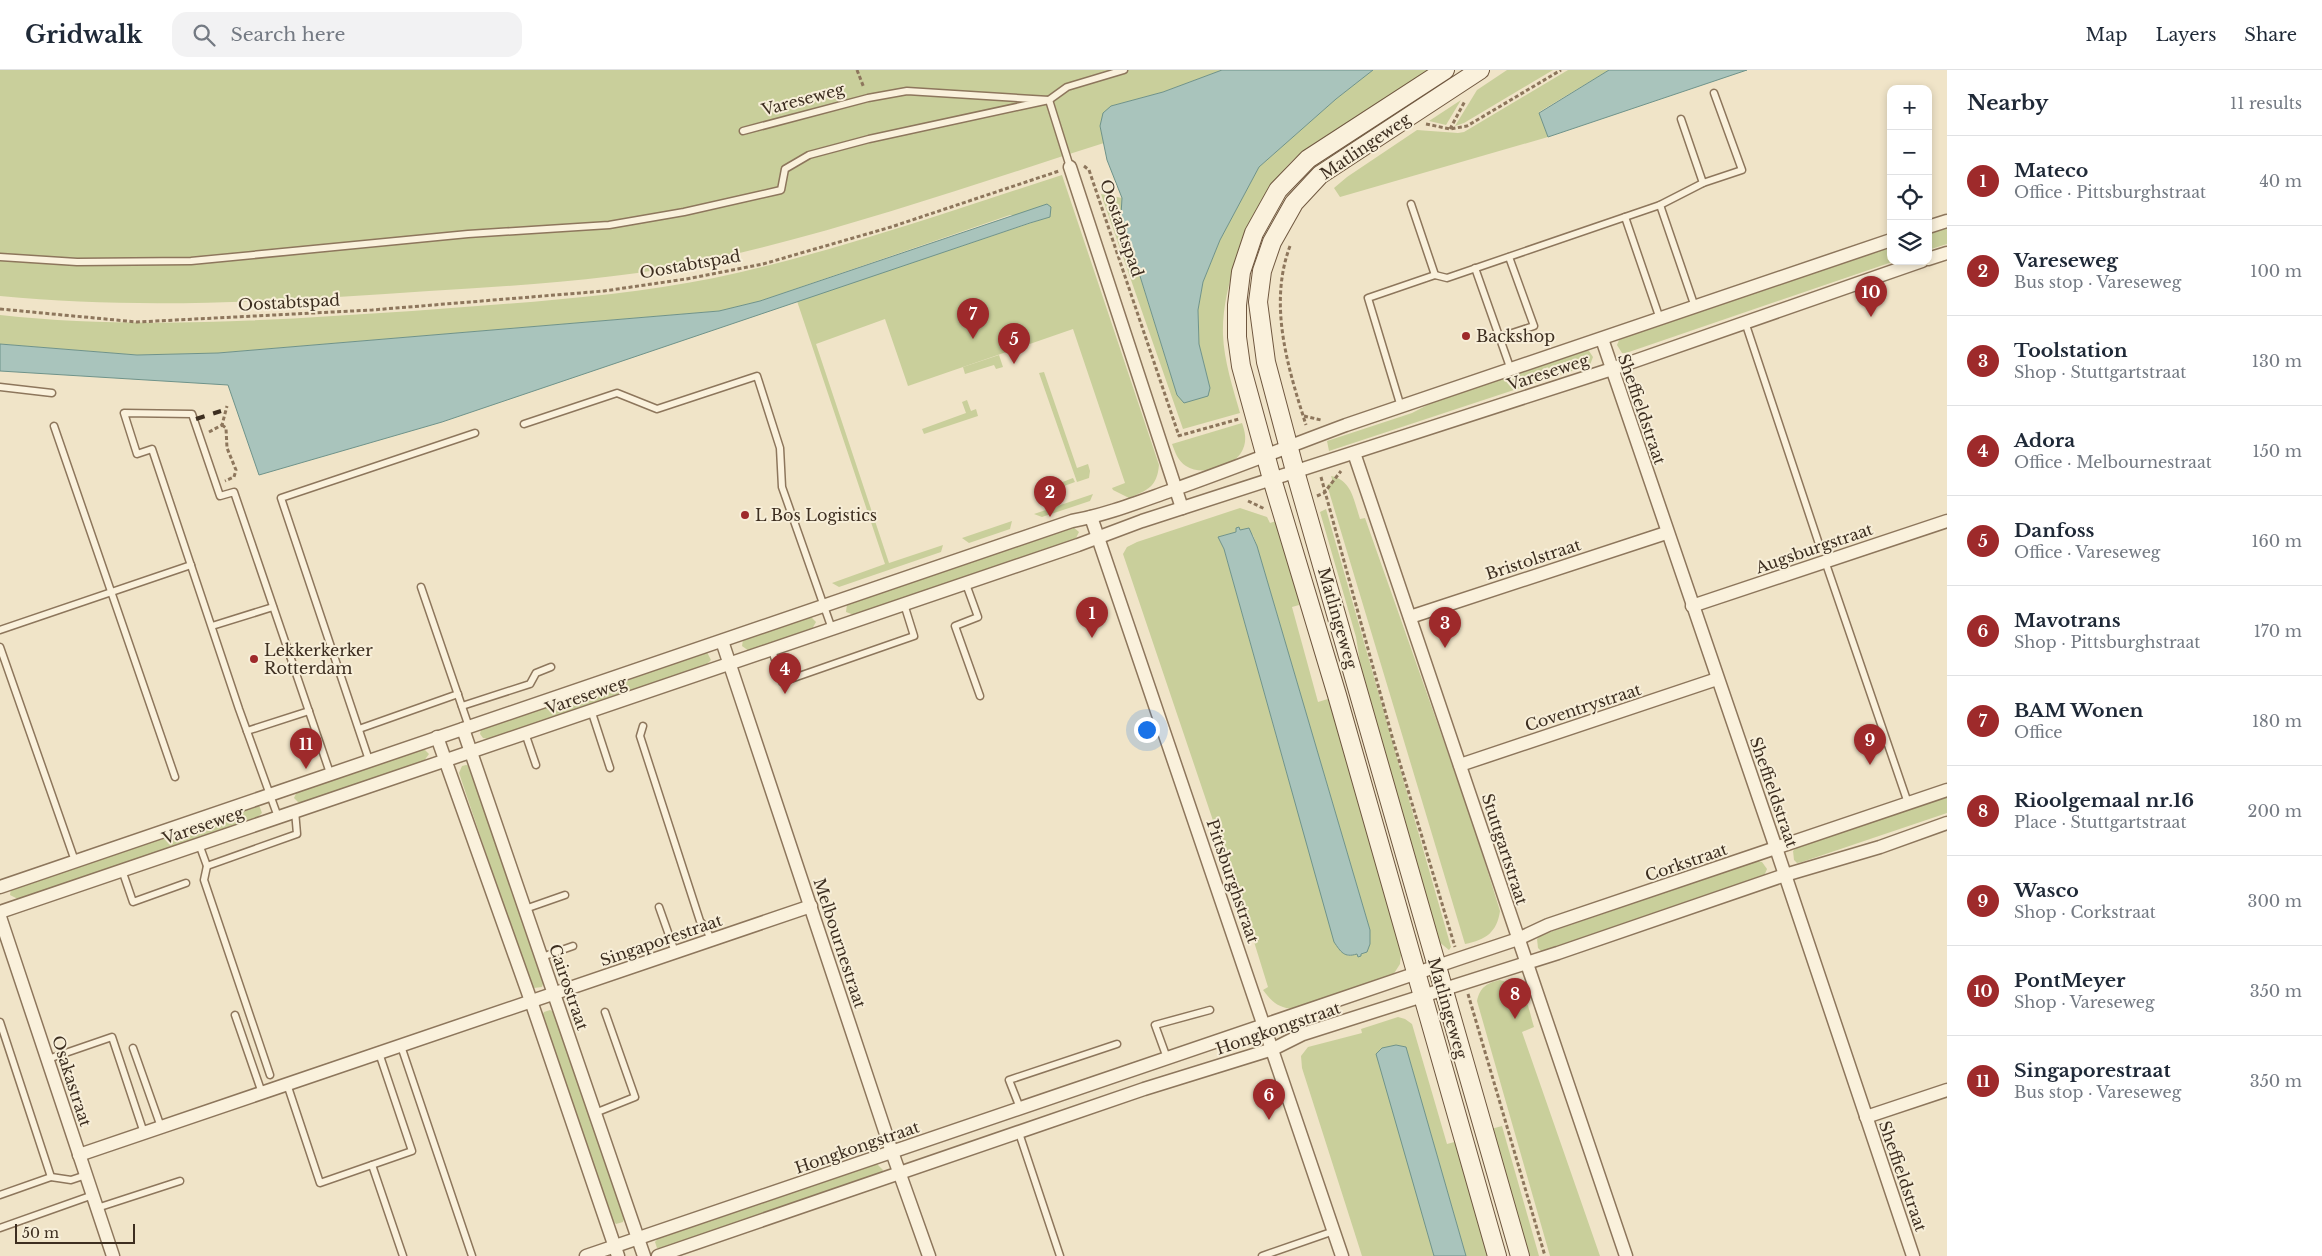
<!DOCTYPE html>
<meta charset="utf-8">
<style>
:root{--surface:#fff;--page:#f2f2f3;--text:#1f2937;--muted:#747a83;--line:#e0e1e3;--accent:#9e2a2b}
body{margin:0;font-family:"Libre Baskerville",serif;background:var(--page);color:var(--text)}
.controls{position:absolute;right:15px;top:15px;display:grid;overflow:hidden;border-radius:10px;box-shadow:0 2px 8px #0003}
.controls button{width:45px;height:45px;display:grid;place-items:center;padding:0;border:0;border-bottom:1px solid var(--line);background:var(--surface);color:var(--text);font:25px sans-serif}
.scale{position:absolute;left:15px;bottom:12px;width:120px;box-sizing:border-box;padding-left:5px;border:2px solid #3d2e20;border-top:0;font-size:14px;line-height:18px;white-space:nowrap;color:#3d2e20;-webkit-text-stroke:4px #f7eed8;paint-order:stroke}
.you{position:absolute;left:1146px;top:659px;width:18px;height:18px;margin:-12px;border:4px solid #fff;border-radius:50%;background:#1a73e8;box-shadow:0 0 0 8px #1a73e833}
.badge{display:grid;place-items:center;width:32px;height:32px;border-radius:50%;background:var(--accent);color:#fff;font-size:16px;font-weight:700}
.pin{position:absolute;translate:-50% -41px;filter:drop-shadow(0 1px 2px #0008)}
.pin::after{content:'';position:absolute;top:26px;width:18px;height:15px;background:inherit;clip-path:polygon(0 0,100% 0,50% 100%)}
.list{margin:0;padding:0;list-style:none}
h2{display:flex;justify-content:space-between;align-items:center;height:65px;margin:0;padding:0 20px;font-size:21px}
h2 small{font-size:16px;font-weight:400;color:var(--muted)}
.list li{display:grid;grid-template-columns:32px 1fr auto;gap:15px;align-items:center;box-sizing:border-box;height:90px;padding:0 20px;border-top:1px solid var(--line)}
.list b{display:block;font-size:19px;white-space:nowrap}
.list p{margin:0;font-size:16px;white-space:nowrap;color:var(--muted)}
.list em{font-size:16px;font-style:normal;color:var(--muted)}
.icon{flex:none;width:28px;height:28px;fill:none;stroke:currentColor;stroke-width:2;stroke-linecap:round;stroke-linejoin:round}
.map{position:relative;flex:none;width:1947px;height:1186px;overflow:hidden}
header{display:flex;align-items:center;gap:30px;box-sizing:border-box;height:70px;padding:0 25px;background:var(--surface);border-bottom:1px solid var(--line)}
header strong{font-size:24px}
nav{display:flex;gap:28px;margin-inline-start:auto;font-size:18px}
.search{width:350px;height:45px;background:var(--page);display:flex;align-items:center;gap:12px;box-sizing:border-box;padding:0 18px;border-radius:15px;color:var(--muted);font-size:19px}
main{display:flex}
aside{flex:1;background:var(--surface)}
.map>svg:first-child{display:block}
.green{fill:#c9cf9b;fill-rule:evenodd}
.water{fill:#a9c4bc;stroke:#6f938a}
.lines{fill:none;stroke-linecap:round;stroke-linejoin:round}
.lane-casing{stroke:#8d765c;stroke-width:9}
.street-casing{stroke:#8d765c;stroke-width:15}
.secondary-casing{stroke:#6f573f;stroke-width:20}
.path{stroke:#8d765c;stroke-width:3;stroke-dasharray:4 2.5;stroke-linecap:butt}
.lane{stroke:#faf1dc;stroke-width:6}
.street{stroke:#faf1dc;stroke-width:12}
.secondary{stroke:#faf1dc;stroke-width:18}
.rail{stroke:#3d2e20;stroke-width:4;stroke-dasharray:9 9;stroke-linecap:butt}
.poi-dot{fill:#9e2a2b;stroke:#f7eed8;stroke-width:2}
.labels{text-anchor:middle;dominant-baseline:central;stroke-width:4;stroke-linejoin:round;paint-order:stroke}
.street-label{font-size:16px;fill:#3d2e20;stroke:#f7eed8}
.poi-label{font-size:16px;fill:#3d2e20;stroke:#f7eed8;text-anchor:start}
</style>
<header>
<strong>Gridwalk</strong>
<div class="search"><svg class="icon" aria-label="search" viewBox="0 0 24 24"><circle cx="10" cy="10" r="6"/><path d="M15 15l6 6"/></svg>Search here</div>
<nav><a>Map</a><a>Layers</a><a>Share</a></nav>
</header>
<main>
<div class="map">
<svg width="1947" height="1186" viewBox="0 0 1947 1186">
<rect width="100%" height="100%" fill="#f0e4c8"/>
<g class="green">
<path d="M0,0H1222L1163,22L1111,36L1100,56L1104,73C975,114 847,159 714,189C621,210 524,215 429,221C285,231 143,240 0,226Z"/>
<path d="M1373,0H1430C1402,18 1374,35 1347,53C1328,65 1307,76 1291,92C1254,130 1221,212 1223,265C1224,291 1233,318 1240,343L1183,359L1101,124L1122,128L1121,146L1177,325L1210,318L1199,274L1198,240L1203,212L1220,170L1259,97L1336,29Z"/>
<polygon points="1507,0 1553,0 1464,53 1455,56 1477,20"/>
<polygon points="1568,0 1609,0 1539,42 1548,67 1340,127 1334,118 1347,107 1417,60 1458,63 1464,62"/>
<polygon points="1461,30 1446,55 1429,51"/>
<path d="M1062,105L1159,395C1157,417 1148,420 1129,428L1113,420L1112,418L1125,413L1073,259L908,316L885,249L816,274L889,493L943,475L941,482L839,517L832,513L885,494L797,231L1049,147L1010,145L760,231L719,241L218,283L137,285L0,274V245C137,260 275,250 412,241C513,233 614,228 714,208C832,183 947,142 1062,105Z"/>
<polygon points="1947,157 1947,174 1928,180 1928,163"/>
<polygon points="1891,176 1891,191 1895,191 1626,283 1622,283 1617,275 1620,268"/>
<polygon points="1585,280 1589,281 1593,287 1590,295 1329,381 1327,371 1412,343 1437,330"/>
<polygon points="999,285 1003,297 996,299 994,295 965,304 963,297"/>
<polygon points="1044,302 1077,398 1088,394 1090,401 1089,408 1077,412 1039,303"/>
<polygon points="967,330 971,341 976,339 978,346 924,364 922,359 966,343 962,332"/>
<path d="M1242,353C1245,362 1247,370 1243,379C1236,397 1202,407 1186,396C1178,391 1175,382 1172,374Z"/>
<path d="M1331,406C1352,410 1354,431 1360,449L1365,448L1474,757L1500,841C1497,862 1486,870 1465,874L1327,415L1333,412Z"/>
<polygon points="1073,408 1075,412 1040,425 1039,421"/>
<polygon points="1093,424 1090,431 1042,447 1034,444"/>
<path d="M1240,438L1267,447L1270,453L1279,450L1297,510L1299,535L1292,537L1318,632L1331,628L1402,874L1400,894L1393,905L1294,939C1278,938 1272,932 1263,920L1268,917L1255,875L1123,484L1127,477L1137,472ZM1239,457L1240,460L1253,465L1257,476L1370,860V874L1358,887L1357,884L1348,886L1290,715L1224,479L1218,467L1236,462Z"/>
<polygon points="1326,439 1451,877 1449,880 1438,871 1363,612 1356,567 1320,442"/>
<polygon points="1012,451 1010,459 969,473 962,468"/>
<polygon points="1072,456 1079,462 1075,470 854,545 846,542 847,534"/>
<polygon points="810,546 816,552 812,559 749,581 742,576 743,570"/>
<polygon points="707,582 711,590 707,594 489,669 483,668 480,664 481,659"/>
<polygon points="423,678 429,684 424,691 304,732 298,732 294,728 297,721"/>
<polygon points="466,695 470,696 544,911 542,917 534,918 530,914 459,703 462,696"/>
<polygon points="1947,727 1947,743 1802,792 1797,793 1794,790 1793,781 1797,777"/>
<polygon points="259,735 262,743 258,747 18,829 10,825 11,818"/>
<polygon points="1757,791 1762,792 1767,799 1764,806 1546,881 1541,881 1538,878 1537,869 1541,865"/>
<path d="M1500,910C1527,916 1527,934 1534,957L1522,962L1600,1186H1550L1477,931C1480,917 1487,913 1500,910Z"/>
<polygon points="550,940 556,943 625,1146 623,1152 616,1154 612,1150 541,947 544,942"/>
<polygon points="1398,947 1405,949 1412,954 1447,1074 1458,1071 1492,1186 1466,1186 1406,977 1396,975 1413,1110 1434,1186 1362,1186 1302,998 1301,986 1308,977 1362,963 1361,959"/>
<polygon points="1502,1056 1539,1186 1526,1186 1491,1059"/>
<polygon points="876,1093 883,1100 881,1105 663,1179 657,1178 655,1172 659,1167"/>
</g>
<g class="water">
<polygon points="1222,0 1373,0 1336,29 1259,97 1220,170 1203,212 1198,240 1199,274 1210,318 1208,326 1184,333 1177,325 1121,145 1122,128 1107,90 1100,56 1103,43 1111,36 1163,22"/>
<polygon points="1609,0 1747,0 1548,67 1539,43"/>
<polygon points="1047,134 1051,137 1050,147 1030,153 442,352 259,405 228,315 0,301 0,274 137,285 218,283 719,241 760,231"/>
<path d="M1239,457L1240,460L1249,458L1257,476L1370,860V874L1367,882L1361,884V886L1358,887L1357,884C1344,888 1341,882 1334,872L1224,479L1218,467L1236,462V458Z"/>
<polygon points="1396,975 1406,977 1466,1186 1434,1186 1376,984 1382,978"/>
</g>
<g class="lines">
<defs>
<g id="lane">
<polyline points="1681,49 1703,113"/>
<polyline points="743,61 868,28 907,21 1049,30 1070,97"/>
<polyline points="1411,134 1435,205"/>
<polyline points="1660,135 1703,113 1742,100 1714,23"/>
<polyline points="1625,147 1660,249"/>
<polyline points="0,187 77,192 191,191 468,164 609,155 684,142 781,120 785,99 809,85 869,69 1049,30 1067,17 1124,0"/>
<polyline points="1475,198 1511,300"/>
<polyline points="1745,252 1818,471"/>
<polyline points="1500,267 1534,256 1509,187"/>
<polyline points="0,317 52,323"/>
<polyline points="1401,337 1368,228 1435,205 1447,208 1660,135 1695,237"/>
<polyline points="524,354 617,323 657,339 757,306 780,378 782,417 832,559"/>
<polyline points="54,356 175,707"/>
<polyline points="1825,491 1908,733"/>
<polyline points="966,514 978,547 955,556 980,626"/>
<polyline points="421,517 469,657"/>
<polyline points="212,556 273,537"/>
<polyline points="0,560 191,495"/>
<polyline points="0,577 75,791"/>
<polyline points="772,580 782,612 914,566 904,534"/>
<polyline points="462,636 530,614 536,603 551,597"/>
<polyline points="591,640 610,698"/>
<polyline points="643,656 640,666 700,851 706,858 711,870"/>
<polyline points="359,659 458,624"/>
<polyline points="247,661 309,641"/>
<polyline points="525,663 536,695"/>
<polyline points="369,690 281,428 475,363"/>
<polyline points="278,747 239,639 152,379 137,384 124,343 192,344 220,426 234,422 330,703"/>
<polyline points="199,774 207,796 297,764 295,741"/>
<polyline points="207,796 204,810 270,1005"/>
<polyline points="122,800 133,832 186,813"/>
<polyline points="659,837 675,882"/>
<polyline points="525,839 565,825"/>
<polyline points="542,887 573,876"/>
<polyline points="235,945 262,1023"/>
<polyline points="0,952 51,1107 0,1125"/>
<polyline points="401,976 472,1186"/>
<polyline points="133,978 161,1057"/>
<polyline points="1167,988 1155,955 1210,940"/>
<polyline points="48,989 112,967 144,1063"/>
<polyline points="287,1014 320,1113 412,1081 379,983"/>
<polyline points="1020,1038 1009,1010 1117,974"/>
<polyline points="595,1043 635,1027 605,942"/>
<polyline points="1019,1063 1060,1186"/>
<polyline points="372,1095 403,1186"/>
<polyline points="51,1107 71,1110 86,1105"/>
<polyline points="97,1138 180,1111"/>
<polyline points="0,1158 93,1125"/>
<polyline points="1262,1186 1334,1161"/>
</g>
<g id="street">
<polyline points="1070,97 1182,438"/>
<polyline points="1928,157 1947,151"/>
<polyline points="1928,189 1947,183"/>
<polyline points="1602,269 1776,778 1913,1186"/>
<polyline points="1354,383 1626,1186"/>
<polyline points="1091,447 1342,1186"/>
<polyline points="1692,536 1947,451"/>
<polyline points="1410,547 1666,463"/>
<polyline points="722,571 892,1082 929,1186"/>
<polyline points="463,659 644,1186"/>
<polyline points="437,667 531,931 618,1186"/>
<polyline points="1460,695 1717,609"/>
<path d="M0,817L1072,451C1105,445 1136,433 1167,422C1227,401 1287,377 1346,355L1891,170"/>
<polyline points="0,842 1078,475 1142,451 1612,299 1922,191"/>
<polyline points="0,847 113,1186"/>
<polyline points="1866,1047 1947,1020"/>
<polyline points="79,1085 811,836"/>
<polyline points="586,1186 1458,889 1518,869 1548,855 1947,720"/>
<polyline points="658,1186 1144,1019 1273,979 1303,964 1558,883 1785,805 1880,777 1947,753"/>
</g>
<g id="secondary">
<polyline points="1445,0 1308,89 1278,120 1254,163 1241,202 1237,235 1237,267 1241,296 1272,409 1337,625 1497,1186"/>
<polyline points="1480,0 1320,105 1294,133 1272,172 1262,201 1258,232 1266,292 1295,401 1520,1186"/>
</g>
</defs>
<use href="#lane" class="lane-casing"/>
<use href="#street" class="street-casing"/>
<use href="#secondary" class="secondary-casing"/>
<g class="path">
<polyline points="857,0 864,18"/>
<polyline points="1426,54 1450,59 1467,56 1561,0"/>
<polyline points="1450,59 1465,31"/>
<polyline points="1084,96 1089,100 1179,366"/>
<path d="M1290,176C1268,235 1288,298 1306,355"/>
<polyline points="0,239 137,252 372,240 604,221 686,209 763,194 891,157 1059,101"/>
<polyline points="1304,346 1321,350"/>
<polyline points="222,355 226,358 227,378 236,400 234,407 225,411"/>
<polyline points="209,362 222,355 227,336"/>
<polyline points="1178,366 1239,349"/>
<polyline points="1321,407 1393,670 1455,877"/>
<polyline points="1317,426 1324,423 1341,401"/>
<polyline points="1248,431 1265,439"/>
<polyline points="1468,924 1545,1186"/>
</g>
<use href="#lane" class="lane"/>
<use href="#street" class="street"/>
<use href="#secondary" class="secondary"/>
<polyline class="rail" points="196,349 221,341"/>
</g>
<g class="poi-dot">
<circle cx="1466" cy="266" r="5"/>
<circle cx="745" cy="445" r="5"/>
<circle cx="254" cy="589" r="5"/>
</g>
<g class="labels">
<g class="street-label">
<text transform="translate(803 29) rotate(-15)">Vareseweg</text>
<text transform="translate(1365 76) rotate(-34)">Matlingeweg</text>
<text transform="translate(1122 158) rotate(71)">Oostabtspad</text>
<text transform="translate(690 194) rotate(-10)">Oostabtspad</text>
<text transform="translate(289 232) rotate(-3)">Oostabtspad</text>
<text transform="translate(1548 302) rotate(-18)">Vareseweg</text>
<text transform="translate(1642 339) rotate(71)">Sheffieldstraat</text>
<text transform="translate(1814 478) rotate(-19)">Augsburgstraat</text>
<text transform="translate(1533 489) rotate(-18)">Bristolstraat</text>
<text transform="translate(1338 548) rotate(74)">Matlingeweg</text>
<text transform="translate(586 625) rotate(-19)">Vareseweg</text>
<text transform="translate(1583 637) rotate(-18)">Coventrystraat</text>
<text transform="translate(1774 722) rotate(71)">Sheffieldstraat</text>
<text transform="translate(203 755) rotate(-19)">Vareseweg</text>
<text transform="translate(1505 779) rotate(72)">Stuttgartstraat</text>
<text transform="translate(1686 792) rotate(-19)">Corkstraat</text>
<text transform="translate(1233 811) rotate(71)">Pittsburghstraat</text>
<text transform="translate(661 870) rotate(-19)">Singaporestraat</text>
<text transform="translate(840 873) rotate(72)">Melbournestraat</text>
<text transform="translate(569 917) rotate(71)">Cairostraat</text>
<text transform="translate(1448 938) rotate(74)">Matlingeweg</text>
<text transform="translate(1278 958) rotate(-19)">Hongkongstraat</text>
<text transform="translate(72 1011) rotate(72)">Osakastraat</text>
<text transform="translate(857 1077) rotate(-19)">Hongkongstraat</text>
<text transform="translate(1903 1106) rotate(71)">Sheffieldstraat</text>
</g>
<g class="poi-label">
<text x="1476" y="266">Backshop</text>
<text x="755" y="445">L Bos Logistics</text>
<text x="264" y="580">Lekkerkerker<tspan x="264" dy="18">Rotterdam</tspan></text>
</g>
</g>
</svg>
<div class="controls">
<button>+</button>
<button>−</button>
<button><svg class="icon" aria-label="locate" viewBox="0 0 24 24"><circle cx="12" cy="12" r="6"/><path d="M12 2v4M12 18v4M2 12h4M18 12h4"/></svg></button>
<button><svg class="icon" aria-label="layers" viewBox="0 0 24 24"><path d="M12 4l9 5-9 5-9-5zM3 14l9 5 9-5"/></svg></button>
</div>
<div class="scale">50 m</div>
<div class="you"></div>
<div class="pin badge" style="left:1092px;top:568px">1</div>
<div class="pin badge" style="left:1050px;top:447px">2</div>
<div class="pin badge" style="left:1445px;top:578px">3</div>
<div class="pin badge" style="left:785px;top:624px">4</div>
<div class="pin badge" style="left:1014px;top:294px">5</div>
<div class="pin badge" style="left:1269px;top:1050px">6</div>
<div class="pin badge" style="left:973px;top:269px">7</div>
<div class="pin badge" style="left:1515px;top:949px">8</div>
<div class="pin badge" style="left:1870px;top:695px">9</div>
<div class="pin badge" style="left:1871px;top:247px">10</div>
<div class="pin badge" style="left:306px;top:699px">11</div>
</div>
<aside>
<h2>Nearby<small>11 results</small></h2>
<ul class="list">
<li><span class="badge">1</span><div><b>Mateco</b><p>Office · Pittsburghstraat</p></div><em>40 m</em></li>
<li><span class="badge">2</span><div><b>Vareseweg</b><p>Bus stop · Vareseweg</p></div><em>100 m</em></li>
<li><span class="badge">3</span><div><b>Toolstation</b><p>Shop · Stuttgartstraat</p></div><em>130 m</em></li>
<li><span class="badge">4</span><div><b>Adora</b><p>Office · Melbournestraat</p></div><em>150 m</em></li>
<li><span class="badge">5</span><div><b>Danfoss</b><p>Office · Vareseweg</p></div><em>160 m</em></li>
<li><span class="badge">6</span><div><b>Mavotrans</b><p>Shop · Pittsburghstraat</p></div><em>170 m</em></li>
<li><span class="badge">7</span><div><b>BAM Wonen</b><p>Office</p></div><em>180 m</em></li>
<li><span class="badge">8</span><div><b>Rioolgemaal nr.16</b><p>Place · Stuttgartstraat</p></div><em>200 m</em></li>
<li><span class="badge">9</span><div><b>Wasco</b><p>Shop · Corkstraat</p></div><em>300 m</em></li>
<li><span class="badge">10</span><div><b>PontMeyer</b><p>Shop · Vareseweg</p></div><em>350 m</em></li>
<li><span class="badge">11</span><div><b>Singaporestraat</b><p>Bus stop · Vareseweg</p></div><em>350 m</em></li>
</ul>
</aside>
</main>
